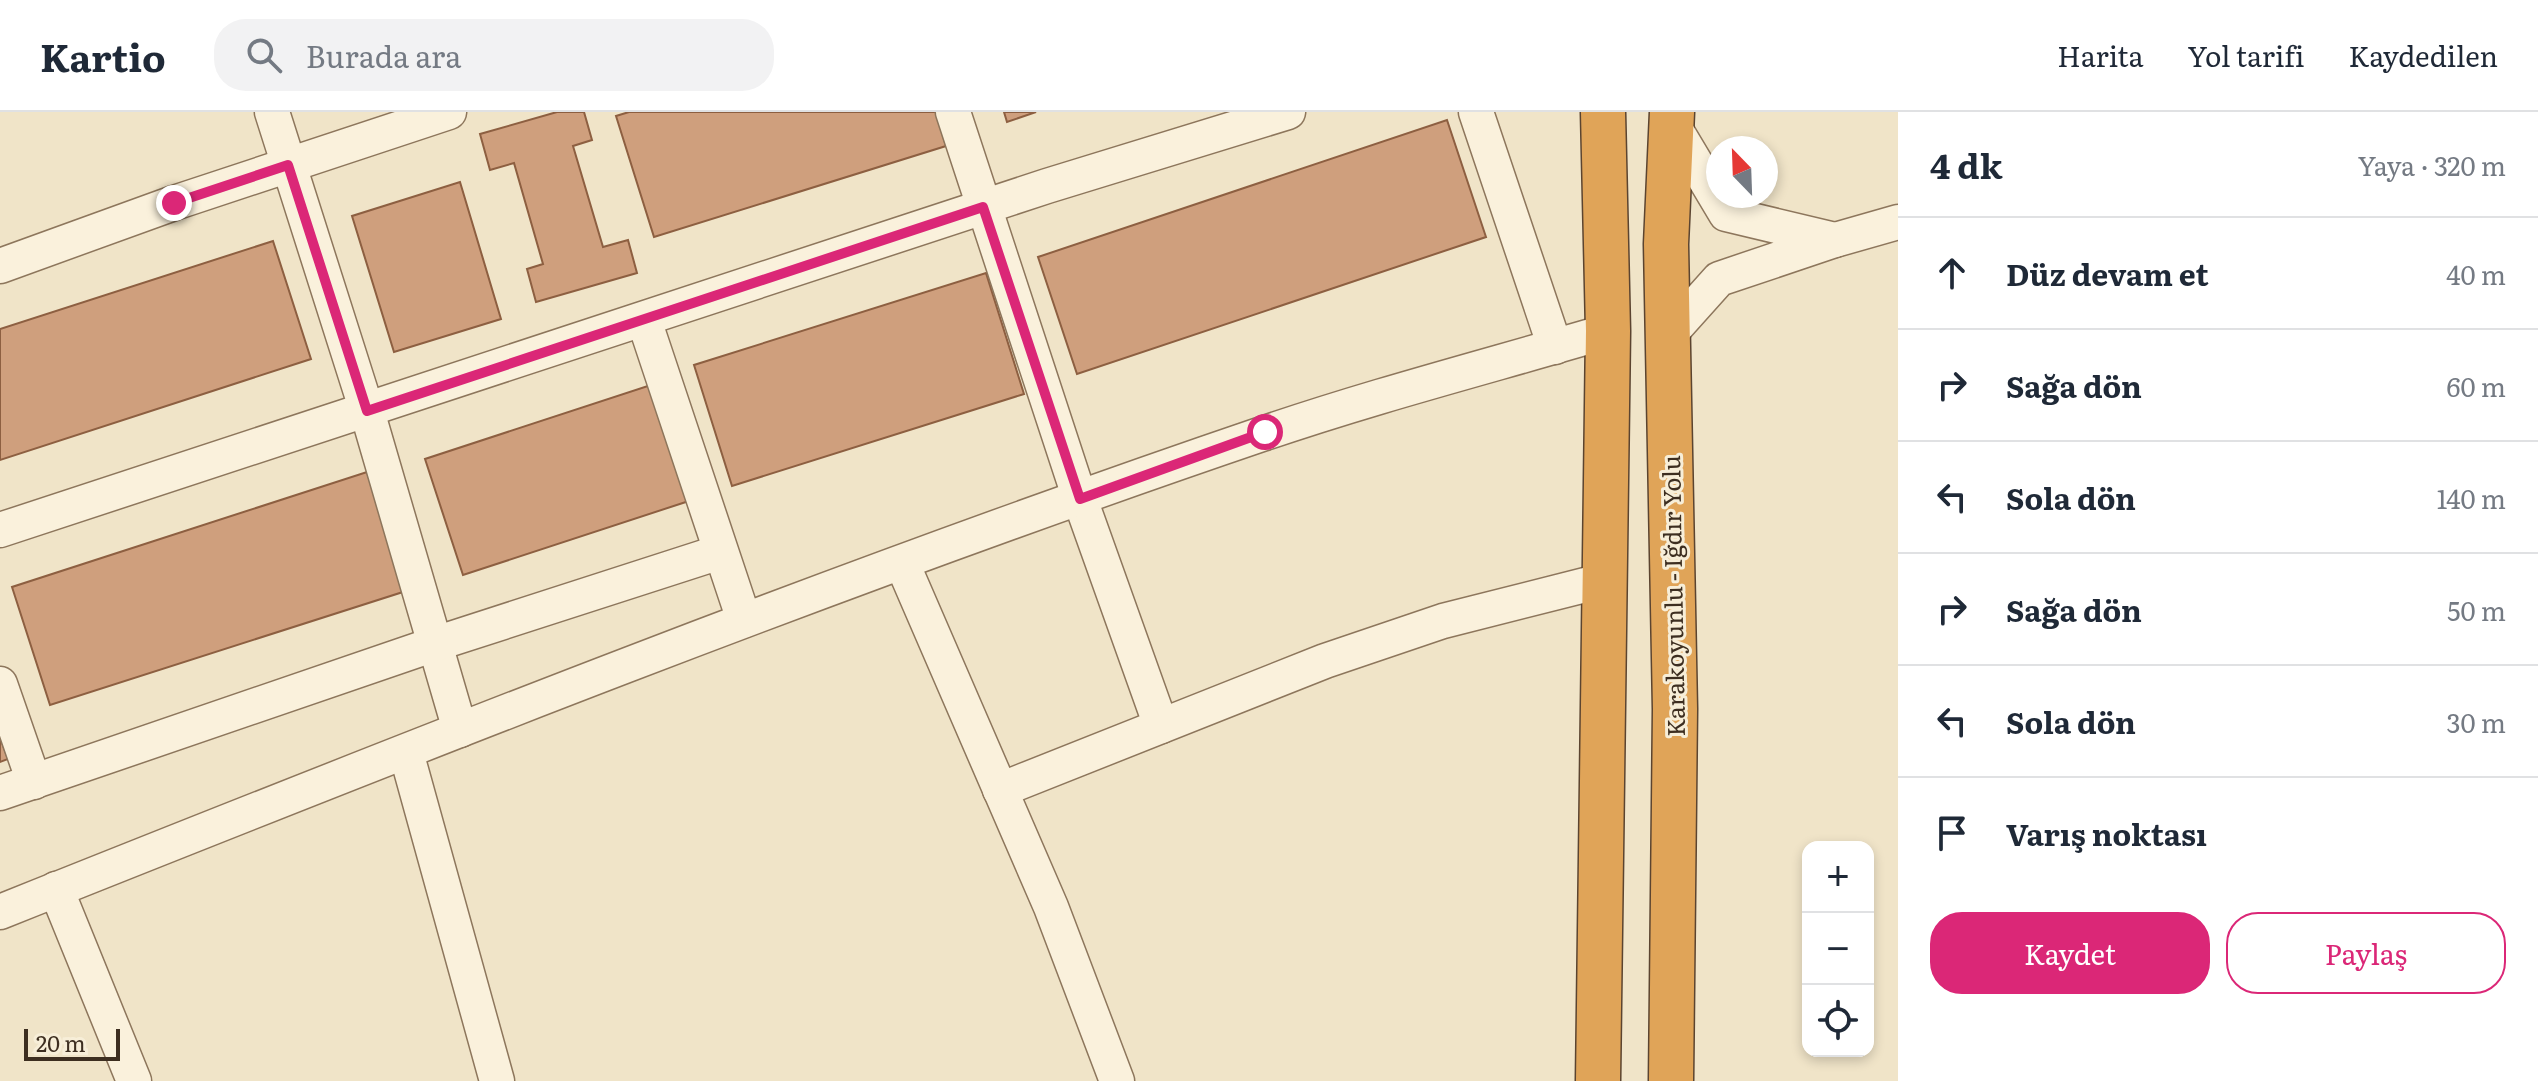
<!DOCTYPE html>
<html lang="tr">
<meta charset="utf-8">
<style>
:root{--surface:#fff;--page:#f2f2f3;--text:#1f2937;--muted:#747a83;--line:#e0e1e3;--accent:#db2777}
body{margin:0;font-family:Literata,serif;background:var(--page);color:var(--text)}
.controls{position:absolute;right:24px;bottom:24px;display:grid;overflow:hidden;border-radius:16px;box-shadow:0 4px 12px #0003}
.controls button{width:72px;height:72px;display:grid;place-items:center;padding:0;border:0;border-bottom:2px solid var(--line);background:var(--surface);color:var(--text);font:40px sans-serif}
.compass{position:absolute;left:1706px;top:24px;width:72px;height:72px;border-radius:50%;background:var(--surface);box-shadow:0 4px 12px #0003;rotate:337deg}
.scale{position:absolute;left:24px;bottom:20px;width:96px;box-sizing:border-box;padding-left:8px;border:4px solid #3d2e20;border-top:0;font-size:22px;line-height:28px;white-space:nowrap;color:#3d2e20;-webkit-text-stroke:6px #f7eed8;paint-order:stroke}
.stop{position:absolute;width:24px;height:24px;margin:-18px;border:6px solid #db2777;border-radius:50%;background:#fff}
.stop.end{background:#db2777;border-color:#fff;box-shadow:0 2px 8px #0008}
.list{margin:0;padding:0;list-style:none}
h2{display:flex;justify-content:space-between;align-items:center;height:104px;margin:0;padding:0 32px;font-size:34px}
h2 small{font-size:26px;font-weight:400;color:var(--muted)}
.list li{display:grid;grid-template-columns:52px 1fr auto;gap:24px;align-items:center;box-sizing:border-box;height:112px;padding:0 32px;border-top:2px solid var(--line)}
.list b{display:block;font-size:30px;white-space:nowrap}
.list em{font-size:26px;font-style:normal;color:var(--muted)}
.actions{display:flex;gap:16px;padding:24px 32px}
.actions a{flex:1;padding:18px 0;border:2px solid var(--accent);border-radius:32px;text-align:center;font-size:28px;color:var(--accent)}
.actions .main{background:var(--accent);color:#fff}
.icon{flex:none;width:44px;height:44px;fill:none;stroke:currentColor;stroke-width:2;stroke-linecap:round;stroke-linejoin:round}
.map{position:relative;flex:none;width:1898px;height:969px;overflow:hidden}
header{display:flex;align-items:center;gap:48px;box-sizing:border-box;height:112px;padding:0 40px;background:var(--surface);border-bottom:2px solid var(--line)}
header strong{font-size:38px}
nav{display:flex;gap:44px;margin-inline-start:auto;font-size:28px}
.search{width:560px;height:72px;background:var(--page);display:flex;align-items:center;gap:20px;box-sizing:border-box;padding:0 28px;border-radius:32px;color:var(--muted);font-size:30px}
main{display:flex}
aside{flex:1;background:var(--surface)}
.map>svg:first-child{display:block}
.building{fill:#cf9f7d;stroke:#8d5f41;stroke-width:2}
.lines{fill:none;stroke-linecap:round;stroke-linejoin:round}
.minor-casing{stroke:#8d765c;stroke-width:37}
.highway-casing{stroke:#5b4430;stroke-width:47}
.minor{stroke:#faf1dc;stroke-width:34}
.highway{stroke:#e0a458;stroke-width:44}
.route{stroke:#db2777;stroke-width:10}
.labels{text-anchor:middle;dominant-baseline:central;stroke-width:6;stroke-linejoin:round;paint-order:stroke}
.street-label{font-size:24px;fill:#3d2e20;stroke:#f7eed8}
</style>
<header>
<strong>Kartio</strong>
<div class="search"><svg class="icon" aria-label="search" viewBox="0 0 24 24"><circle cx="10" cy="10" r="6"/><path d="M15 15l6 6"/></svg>Burada ara</div>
<nav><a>Harita</a><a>Yol tarifi</a><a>Kaydedilen</a></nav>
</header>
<main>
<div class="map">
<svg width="1898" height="969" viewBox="0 0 1898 969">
<rect width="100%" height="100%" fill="#f0e4c8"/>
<g class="building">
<polygon points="557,0 584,0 592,28 573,34 603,135 628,128 637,161 536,190 527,157 543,152 514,51 490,58 480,22"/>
<polygon points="629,0 936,0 946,34 654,125 616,4"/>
<polygon points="1004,0 1036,0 1007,10"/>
<polygon points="1447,8 1486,125 1077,262 1038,145"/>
<polygon points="460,70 501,207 394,240 352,104"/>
<polygon points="273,129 311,247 0,348 0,217"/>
<polygon points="986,161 1024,282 732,374 694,253"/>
<polygon points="657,271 695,387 463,463 425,347"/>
<polygon points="367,360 406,479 50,593 12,475"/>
<polygon points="0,625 8,647 0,650"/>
</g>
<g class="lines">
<defs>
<g id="minor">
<polyline points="272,0 367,299 460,618"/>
<polyline points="953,0 1080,387 1161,614"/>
<polyline points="1476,0 1555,235"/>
<polyline points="1835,128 1898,110"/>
<polyline points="0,154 174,91 449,0"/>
<polyline points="644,208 744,508"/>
<polyline points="1667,225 1719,167 1835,128 1726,102 1671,10"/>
<polyline points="0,418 1047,74 1288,0"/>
<polyline points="902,451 1051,795 1117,969"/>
<polyline points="0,572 34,670"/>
<polyline points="406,640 497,969"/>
<polyline points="1000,678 1325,549 1443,509 1605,468"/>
<polyline points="0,681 435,532 720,440"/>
<polyline points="56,777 134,969"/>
<path d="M0,800C418,633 836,467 1262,322C1376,283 1493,253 1608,219"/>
</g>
<g id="highway">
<polyline points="1598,969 1608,219 1603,0"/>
<polyline points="1671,969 1675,597 1666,132 1672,0"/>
</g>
</defs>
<use href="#minor" class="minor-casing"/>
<use href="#highway" class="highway-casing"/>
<use href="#minor" class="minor"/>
<use href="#highway" class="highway"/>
</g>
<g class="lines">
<polyline class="route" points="174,91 288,53 367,299 983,95 1080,387 1265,320"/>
</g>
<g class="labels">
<g class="street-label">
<text transform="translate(1672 484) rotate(-91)">Karakoyunlu - Iğdır Yolu</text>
</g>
</g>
</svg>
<div class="controls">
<button>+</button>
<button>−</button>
<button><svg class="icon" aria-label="locate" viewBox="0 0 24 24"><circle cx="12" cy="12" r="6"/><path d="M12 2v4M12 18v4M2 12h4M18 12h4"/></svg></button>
</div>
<svg class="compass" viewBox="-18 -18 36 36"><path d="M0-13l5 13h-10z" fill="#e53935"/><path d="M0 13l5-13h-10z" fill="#747a83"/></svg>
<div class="scale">20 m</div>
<div class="stop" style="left:1265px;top:320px"></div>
<div class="stop end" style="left:174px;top:91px"></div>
</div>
<aside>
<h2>4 dk<small>Yaya · 320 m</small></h2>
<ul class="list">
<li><svg class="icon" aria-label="ahead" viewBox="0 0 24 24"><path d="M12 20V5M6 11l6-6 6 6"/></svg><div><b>Düz devam et</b></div><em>40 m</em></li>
<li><svg class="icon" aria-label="right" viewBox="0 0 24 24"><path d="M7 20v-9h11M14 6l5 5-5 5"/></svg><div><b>Sağa dön</b></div><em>60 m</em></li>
<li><svg class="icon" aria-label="left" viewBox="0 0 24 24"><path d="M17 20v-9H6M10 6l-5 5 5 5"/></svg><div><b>Sola dön</b></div><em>140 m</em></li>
<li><svg class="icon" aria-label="right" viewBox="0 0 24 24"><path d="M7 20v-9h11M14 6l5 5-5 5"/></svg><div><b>Sağa dön</b></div><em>50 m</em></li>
<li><svg class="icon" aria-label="left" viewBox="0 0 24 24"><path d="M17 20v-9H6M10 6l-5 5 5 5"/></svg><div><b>Sola dön</b></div><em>30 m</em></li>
<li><svg class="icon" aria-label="arrive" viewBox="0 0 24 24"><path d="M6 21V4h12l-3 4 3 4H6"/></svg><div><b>Varış noktası</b></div></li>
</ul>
<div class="actions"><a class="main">Kaydet</a><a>Paylaş</a></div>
</aside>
</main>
